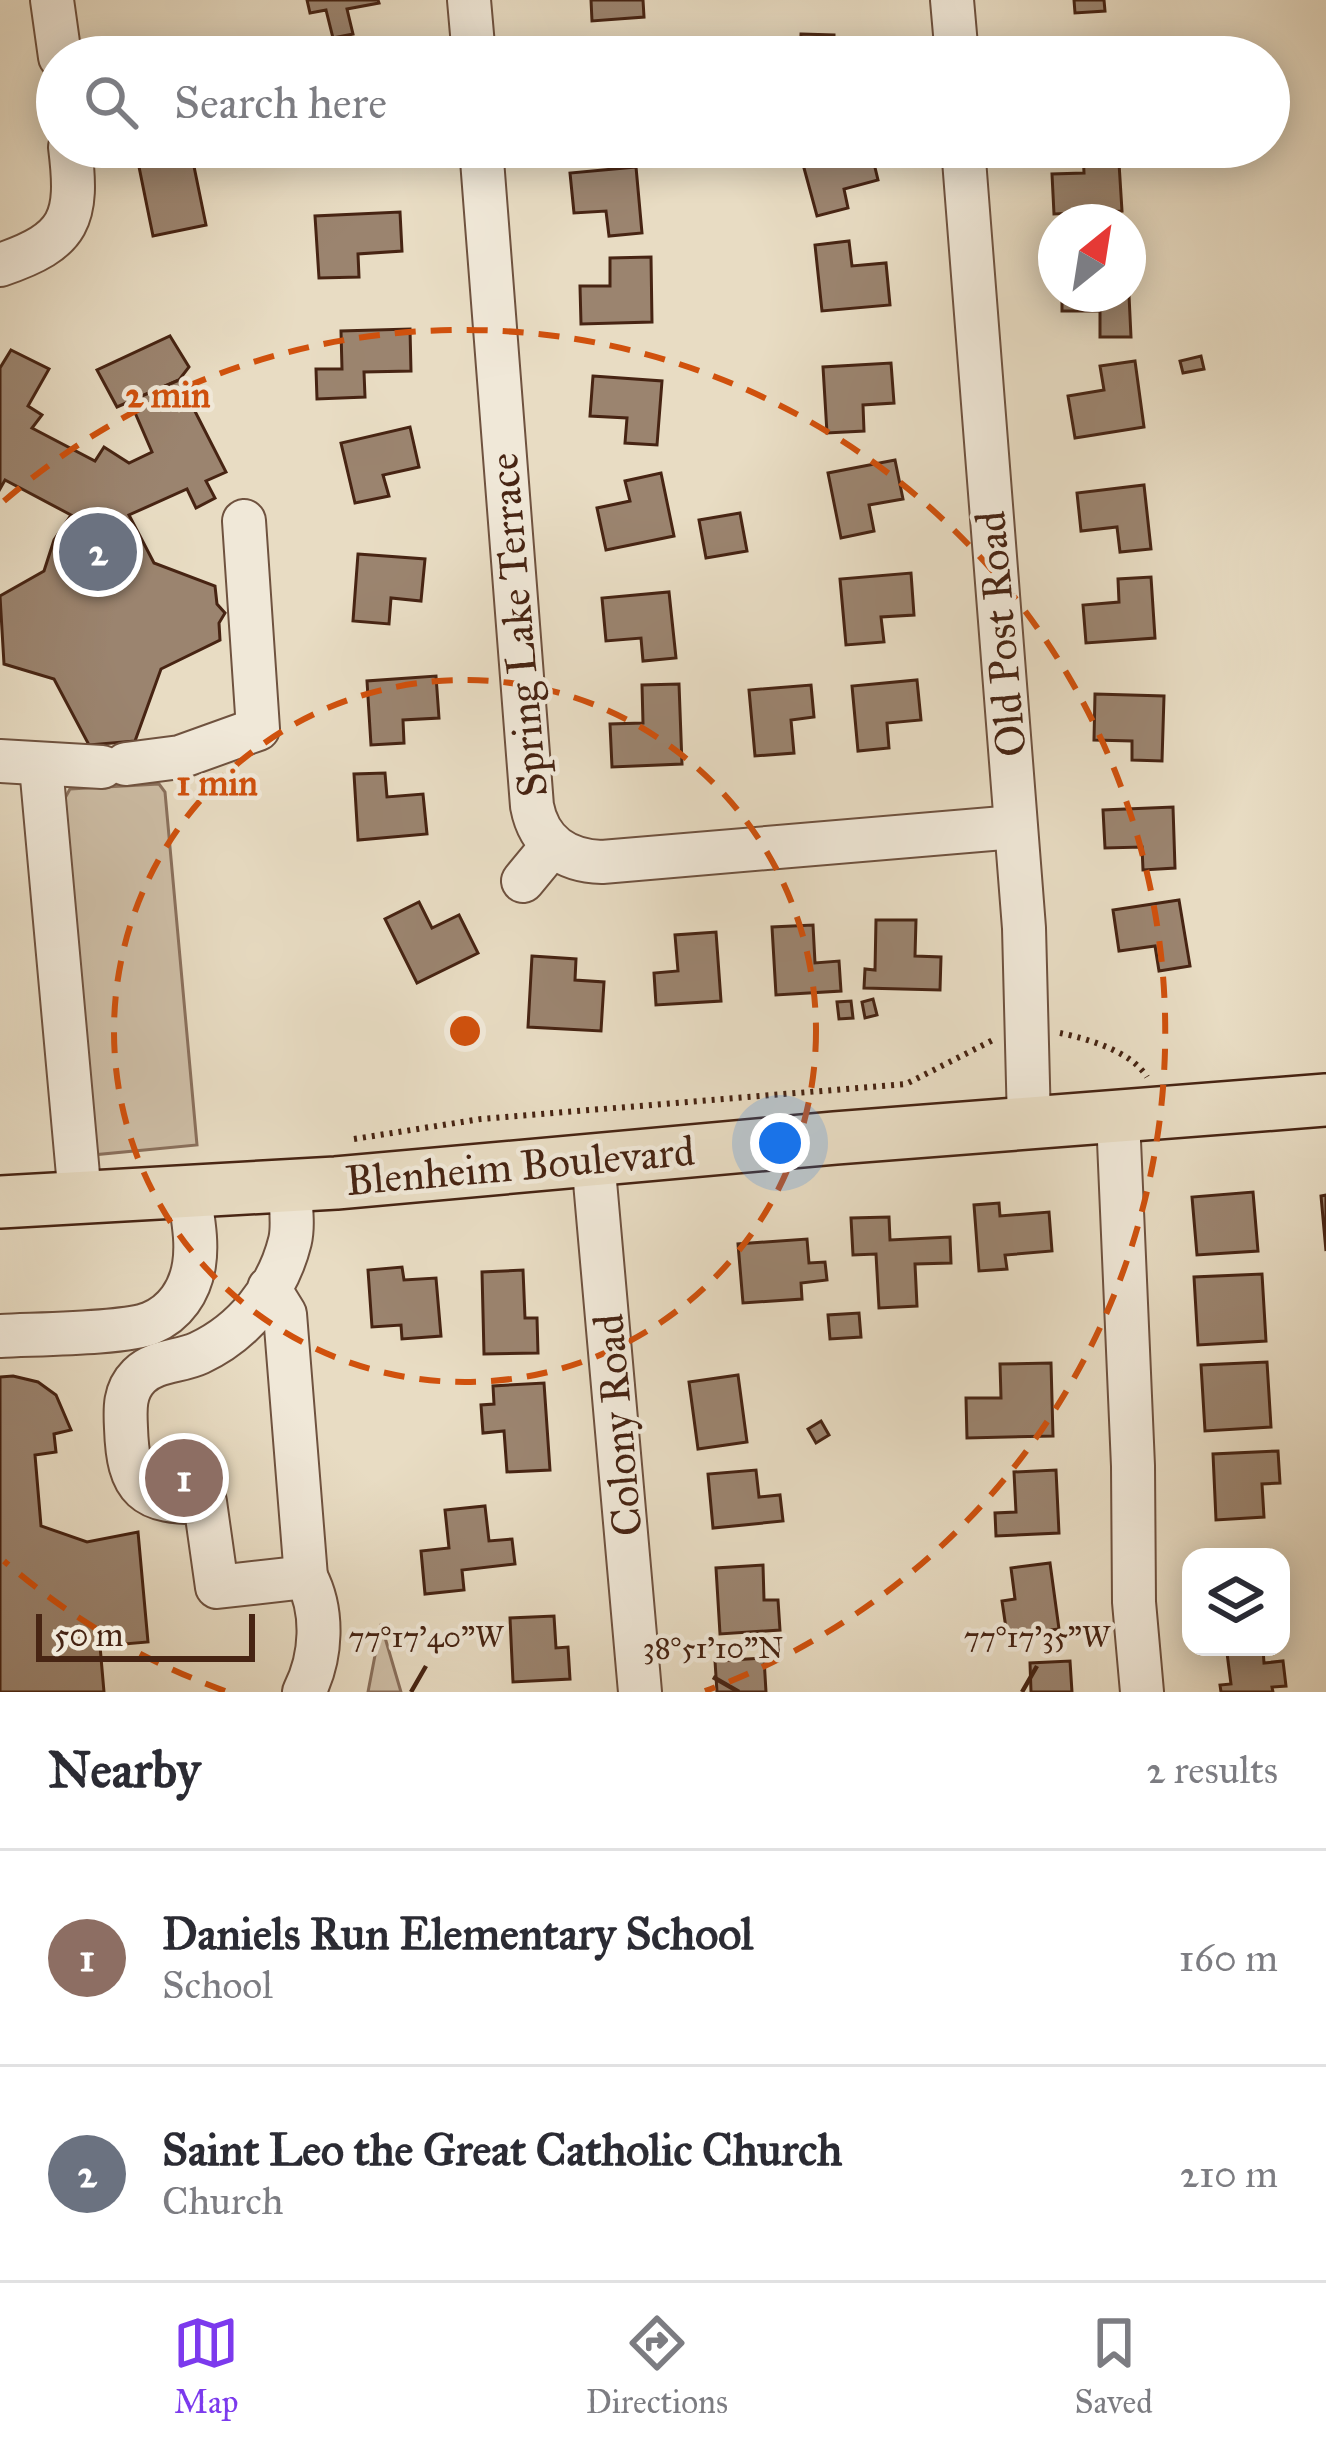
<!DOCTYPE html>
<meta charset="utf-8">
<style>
:root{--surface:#fff;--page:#f2f2f3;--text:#2b2b33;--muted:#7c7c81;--line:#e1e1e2;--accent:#7c3aed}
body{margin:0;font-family:"IM FELL Great Primer",serif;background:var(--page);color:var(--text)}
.controls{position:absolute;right:36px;bottom:36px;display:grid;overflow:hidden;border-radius:24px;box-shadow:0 6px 30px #0003}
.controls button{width:108px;height:108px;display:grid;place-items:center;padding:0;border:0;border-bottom:3px solid var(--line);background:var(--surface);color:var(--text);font:60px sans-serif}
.compass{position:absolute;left:1038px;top:204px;width:108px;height:108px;border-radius:50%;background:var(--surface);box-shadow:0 6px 30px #0003;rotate:30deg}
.scale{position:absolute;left:36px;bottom:30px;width:219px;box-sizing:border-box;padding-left:12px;border:6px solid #472413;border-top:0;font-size:33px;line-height:42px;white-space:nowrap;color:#472413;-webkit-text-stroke:9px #f0e8d8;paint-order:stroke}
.you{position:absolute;left:780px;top:1143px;width:42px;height:42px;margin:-30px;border:9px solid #fff;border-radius:50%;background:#1a73e8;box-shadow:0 0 0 18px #1a73e833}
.badge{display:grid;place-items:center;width:78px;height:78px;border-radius:50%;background:var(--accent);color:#fff;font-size:39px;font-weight:700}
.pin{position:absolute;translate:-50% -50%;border:6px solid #fff;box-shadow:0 3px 12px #0006}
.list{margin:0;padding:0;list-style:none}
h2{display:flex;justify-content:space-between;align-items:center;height:156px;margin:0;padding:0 48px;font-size:51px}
h2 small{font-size:39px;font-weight:400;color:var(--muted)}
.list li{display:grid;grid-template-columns:78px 1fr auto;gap:36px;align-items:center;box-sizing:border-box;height:216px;padding:0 48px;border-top:3px solid var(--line)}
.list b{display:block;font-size:45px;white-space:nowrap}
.list p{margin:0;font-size:39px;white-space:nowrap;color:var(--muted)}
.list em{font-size:39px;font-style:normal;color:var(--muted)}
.icon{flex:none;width:66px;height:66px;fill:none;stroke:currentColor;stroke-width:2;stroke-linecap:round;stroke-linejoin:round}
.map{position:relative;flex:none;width:1326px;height:1692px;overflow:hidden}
.search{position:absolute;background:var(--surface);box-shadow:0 6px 30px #0003;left:36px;right:36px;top:36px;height:132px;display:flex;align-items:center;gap:30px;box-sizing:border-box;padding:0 42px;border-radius:66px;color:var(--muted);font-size:45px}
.sheet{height:588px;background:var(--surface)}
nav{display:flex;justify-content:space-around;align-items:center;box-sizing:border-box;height:168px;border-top:3px solid var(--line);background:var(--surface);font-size:33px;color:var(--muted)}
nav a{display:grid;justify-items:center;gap:6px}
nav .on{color:var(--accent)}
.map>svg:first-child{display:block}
.green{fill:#cdbda5;stroke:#8a705c;stroke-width:3}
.building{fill:#9b846f;stroke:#472413;stroke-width:3}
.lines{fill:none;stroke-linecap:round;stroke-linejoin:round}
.minor-casing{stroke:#6f523f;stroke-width:46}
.major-casing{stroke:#472413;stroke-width:56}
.path{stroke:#472413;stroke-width:6;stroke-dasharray:3 6;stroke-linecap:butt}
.minor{stroke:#f0e8d8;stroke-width:42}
.major{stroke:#e8dcc3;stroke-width:51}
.ticks{fill:none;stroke:#472413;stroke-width:4.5}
.ring{fill:none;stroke:#d0510d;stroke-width:6;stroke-dasharray:21 15}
.labels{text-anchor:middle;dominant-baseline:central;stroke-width:9;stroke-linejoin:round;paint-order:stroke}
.street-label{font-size:42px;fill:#472413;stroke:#f0e8d8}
.ticks-label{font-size:30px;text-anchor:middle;fill:#472413;stroke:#f0e8d8;stroke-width:9;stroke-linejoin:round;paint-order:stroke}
.centre{fill:#d0510d;stroke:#f0e8d8;stroke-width:6}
.ring-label{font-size:36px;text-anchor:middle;font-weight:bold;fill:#d0510d;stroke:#f0e8d8;stroke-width:9;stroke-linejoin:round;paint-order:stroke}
</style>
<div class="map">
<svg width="1326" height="1692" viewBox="0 0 1326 1692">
<rect width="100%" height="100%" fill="#e8dcc3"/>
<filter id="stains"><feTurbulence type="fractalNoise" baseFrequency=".00167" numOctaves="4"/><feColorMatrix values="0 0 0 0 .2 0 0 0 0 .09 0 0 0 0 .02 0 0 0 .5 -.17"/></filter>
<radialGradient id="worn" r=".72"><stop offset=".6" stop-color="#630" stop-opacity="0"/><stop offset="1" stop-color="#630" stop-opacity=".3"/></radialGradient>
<g class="green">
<polygon points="159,784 165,792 197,1145 92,1155 65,798 70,789"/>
<polygon points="381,1624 401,1692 368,1692"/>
</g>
<g class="building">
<polygon points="307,0 378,0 379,3 347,9 353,34 333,38 326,10 310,13"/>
<polygon points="591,0 643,0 644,17 592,21"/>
<polygon points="1074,0 1104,0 1105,11 1075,13"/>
<polygon points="801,34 834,35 834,57 800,57"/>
<polygon points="630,46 631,57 594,57 593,48"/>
<polygon points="135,147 190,147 206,225 153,236"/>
<polygon points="316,147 351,147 350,157 315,153"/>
<polygon points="839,147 870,147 878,180 844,189 848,208 817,216 801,157"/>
<polygon points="1118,147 1122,211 1054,214 1052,174 1084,173 1083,149"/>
<polygon points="636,167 642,233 609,236 606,211 574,213 570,173"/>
<polygon points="400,212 402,251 358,254 359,277 319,278 315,216"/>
<polygon points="849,241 852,266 886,263 890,305 822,311 815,245"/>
<polygon points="651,257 652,322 581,324 580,286 610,286 610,258"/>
<polygon points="1128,274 1131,337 1100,337 1100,311 1062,311 1062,294 1128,294"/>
<polygon points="410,329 411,371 364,372 365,397 317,399 316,369 342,369 341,331"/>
<polygon points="170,336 189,367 179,380 117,407 97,370"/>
<polygon points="11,350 49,369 28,406 42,415 32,428 95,461 104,447 129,463 152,452 130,401 179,380 226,472 206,481 215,498 196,508 187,489 129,515 154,563 215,586 217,604 225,613 219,623 220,640 161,669 135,741 89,745 54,679 4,664 0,596 44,571 54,540 71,515 5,480 0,489 0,368"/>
<polygon points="1201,356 1204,369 1183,373 1180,361"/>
<polygon points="1135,361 1144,427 1075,438 1068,396 1104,390 1100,366"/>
<polygon points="891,363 894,403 863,405 864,431 827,433 823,367"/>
<polygon points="593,376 662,381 657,445 625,443 627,418 590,416"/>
<polygon points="410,427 419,467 383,475 389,496 355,503 341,443"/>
<polygon points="895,460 903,499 869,505 874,531 841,538 828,473"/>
<polygon points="661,473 674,536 606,550 597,508 630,501 625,481"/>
<polygon points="1144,485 1151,549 1120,552 1117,527 1081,531 1077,493"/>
<polygon points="740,513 747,551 706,558 699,520"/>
<polygon points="358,554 425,559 421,601 391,598 389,624 353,621"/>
<polygon points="911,573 914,615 881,617 884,642 846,645 840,579"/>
<polygon points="1151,577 1155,638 1086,643 1083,605 1119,602 1118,579"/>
<polygon points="669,592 676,658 643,661 641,638 606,641 602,598"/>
<polygon points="436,676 439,718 403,720 404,743 371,745 367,681"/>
<polygon points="917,680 921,720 887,723 889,748 858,751 852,686"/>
<polygon points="679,684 682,764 612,767 610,724 643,723 642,685"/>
<polygon points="811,685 814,717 791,720 794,753 755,756 749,690"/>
<polygon points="1095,694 1164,696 1162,761 1132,760 1132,741 1094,740"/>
<polygon points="385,773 387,797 423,794 427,834 358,840 354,774"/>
<polygon points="1173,807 1175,868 1143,870 1142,847 1105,848 1103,810"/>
<polygon points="1179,900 1190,966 1159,971 1155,946 1119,951 1113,910"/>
<polygon points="419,902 432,928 459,915 478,953 417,983 385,919"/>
<polygon points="876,920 916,920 915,956 941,957 940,990 864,988 865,969 875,970"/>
<polygon points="813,925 815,963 839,961 841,991 776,995 772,927"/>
<polygon points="716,932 721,1001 656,1005 654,973 678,971 675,935"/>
<polygon points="532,956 576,959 575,980 604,982 601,1031 528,1027"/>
<polygon points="873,999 877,1015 865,1018 862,1002"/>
<polygon points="851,1001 853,1018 839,1019 837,1002"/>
<polygon points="1253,1192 1258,1251 1197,1255 1192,1197"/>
<polygon points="1326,1195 1326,1251 1321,1196"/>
<polygon points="999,1203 1000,1216 1049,1212 1052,1251 1005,1255 1007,1269 979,1271 974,1205"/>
<polygon points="889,1217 890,1240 950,1237 951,1263 915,1264 917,1306 879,1308 876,1254 853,1255 851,1218"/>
<polygon points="807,1239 809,1263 825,1262 827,1280 801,1283 802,1299 743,1303 738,1244"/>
<polygon points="402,1267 404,1280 436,1278 441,1336 402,1339 401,1325 372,1327 368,1270"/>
<polygon points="523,1270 525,1318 537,1318 538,1353 484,1354 482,1272"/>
<polygon points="1262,1274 1266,1341 1198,1345 1194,1277"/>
<polygon points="859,1313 861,1337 830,1339 828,1315"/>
<polygon points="1267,1362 1271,1427 1205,1431 1201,1365"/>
<polygon points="1051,1363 1053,1436 967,1438 966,1398 1001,1398 1000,1364"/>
<polygon points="738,1375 747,1442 698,1449 689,1382"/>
<polygon points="13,1376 38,1382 56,1395 71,1430 54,1434 56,1452 35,1455 41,1526 87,1542 138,1532 148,1642 100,1646 104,1692 0,1692 0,1377"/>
<polygon points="544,1383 550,1470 507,1472 504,1431 483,1433 481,1405 494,1404 493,1386"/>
<polygon points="821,1421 829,1435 816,1443 808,1429"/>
<polygon points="1278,1451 1280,1483 1262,1484 1264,1517 1216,1520 1213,1454"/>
<polygon points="756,1470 759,1497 780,1495 783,1521 713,1528 708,1474"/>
<polygon points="1056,1470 1059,1533 996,1536 995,1513 1016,1512 1014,1472"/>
<polygon points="485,1506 489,1541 512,1539 515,1564 462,1570 464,1590 425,1594 421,1551 449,1548 445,1510"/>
<polygon points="1050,1563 1059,1629 1007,1635 1002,1601 1015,1599 1011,1568"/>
<polygon points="763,1565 764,1600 778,1600 780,1630 720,1634 716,1568"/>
<polygon points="554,1616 556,1648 568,1647 570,1679 513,1682 510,1618"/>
<polygon points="1263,1649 1264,1663 1283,1661 1286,1686 1272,1687 1273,1692 1221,1692 1220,1685 1231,1684 1227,1653"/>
<polygon points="764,1658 766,1692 717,1692 715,1661"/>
<polygon points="1070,1661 1072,1692 1031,1692 1030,1663"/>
</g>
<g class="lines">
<defs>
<g id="minor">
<polyline points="52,0 60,57"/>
<polyline points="469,0 474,57"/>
<polyline points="952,0 957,57"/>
<path d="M481,147L532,806C539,843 565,861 602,862L1015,827"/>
<polyline points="963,147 1024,928 1029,1122"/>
<path d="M0,265C71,241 79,219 70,147"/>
<polyline points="0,761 102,767"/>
<polyline points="126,764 180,757 258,729 244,521"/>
<polyline points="41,766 80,1197"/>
<polyline points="523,881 551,847"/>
<polyline points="1118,1118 1133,1466 1134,1602 1142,1692"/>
<polyline points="593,1159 640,1692"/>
<path d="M269,1288L285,1314L306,1577L217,1587L205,1502C144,1504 128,1490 126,1428C125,1409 124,1391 139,1376C155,1360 180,1362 199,1353C244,1332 278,1290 290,1241C294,1224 290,1203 290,1185"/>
<path d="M0,1336C34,1334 125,1334 151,1323C175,1313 190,1291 194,1265C198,1240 192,1215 189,1190"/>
<path d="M304,1692C322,1657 324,1611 306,1577"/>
</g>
<polyline id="major" points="0,1202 336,1183 835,1138 1326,1100"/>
</defs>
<use href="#minor" class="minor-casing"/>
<use href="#major" class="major-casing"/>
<g class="path">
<path d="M1060,1033C1088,1039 1131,1051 1147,1077"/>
<polyline points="354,1139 481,1119 906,1084 993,1040"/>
</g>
<use href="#minor" class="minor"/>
<use href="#major" class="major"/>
</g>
<path class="ticks" d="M713,1677L739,1692M411,1692L426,1666M1022,1692L1037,1666"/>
<g class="ring">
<circle cx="465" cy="1031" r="351"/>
<path d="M225 1691A702 702 0 0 1 4 1561M4 501A702 702 0 1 1 705 1691"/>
</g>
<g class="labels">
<g class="street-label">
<text transform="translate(518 625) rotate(-95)">Spring Lake Terrace</text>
<text transform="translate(1001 634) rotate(-95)">Old Post Road</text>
<text transform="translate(520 1166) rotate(-5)">Blenheim Boulevard</text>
<text transform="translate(618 1425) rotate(-95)">Colony Road</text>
</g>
</g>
<g class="ticks-label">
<text x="426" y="1647">77°17'40"W</text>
<text x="1037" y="1647">77°17'35"W</text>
<text x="713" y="1658">38°51'10"N</text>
</g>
<circle cx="465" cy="1031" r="18" class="centre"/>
<g class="ring-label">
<text x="168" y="407">2 min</text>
<text x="217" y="795">1 min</text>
</g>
<rect width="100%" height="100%" filter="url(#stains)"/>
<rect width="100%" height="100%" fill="url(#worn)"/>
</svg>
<div class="controls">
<button><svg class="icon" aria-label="layers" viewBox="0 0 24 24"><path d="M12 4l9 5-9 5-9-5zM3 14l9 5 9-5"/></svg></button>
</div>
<svg class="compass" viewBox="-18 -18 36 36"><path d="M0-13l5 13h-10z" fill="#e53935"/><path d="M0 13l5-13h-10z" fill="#7c7c81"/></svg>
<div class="scale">50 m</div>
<div class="you"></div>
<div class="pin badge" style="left:184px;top:1478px;background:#8d6e63">1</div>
<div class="pin badge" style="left:98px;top:552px;background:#6b7280">2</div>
<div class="search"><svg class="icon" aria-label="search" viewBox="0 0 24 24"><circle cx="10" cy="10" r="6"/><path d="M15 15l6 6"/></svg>Search here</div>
</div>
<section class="sheet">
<h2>Nearby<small>2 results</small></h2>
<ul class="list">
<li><span class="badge" style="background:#8d6e63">1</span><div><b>Daniels Run Elementary School</b><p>School</p></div><em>160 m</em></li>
<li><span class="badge" style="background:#6b7280">2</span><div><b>Saint Leo the Great Catholic Church</b><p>Church</p></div><em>210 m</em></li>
</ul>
</section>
<nav>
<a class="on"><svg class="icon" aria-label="map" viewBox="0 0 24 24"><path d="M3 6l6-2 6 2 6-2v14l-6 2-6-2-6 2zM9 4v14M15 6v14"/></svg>Map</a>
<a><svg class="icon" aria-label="directions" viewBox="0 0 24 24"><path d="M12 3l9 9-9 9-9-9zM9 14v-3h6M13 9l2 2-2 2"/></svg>Directions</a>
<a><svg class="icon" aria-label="saved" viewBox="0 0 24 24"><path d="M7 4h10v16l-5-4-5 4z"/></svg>Saved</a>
</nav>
